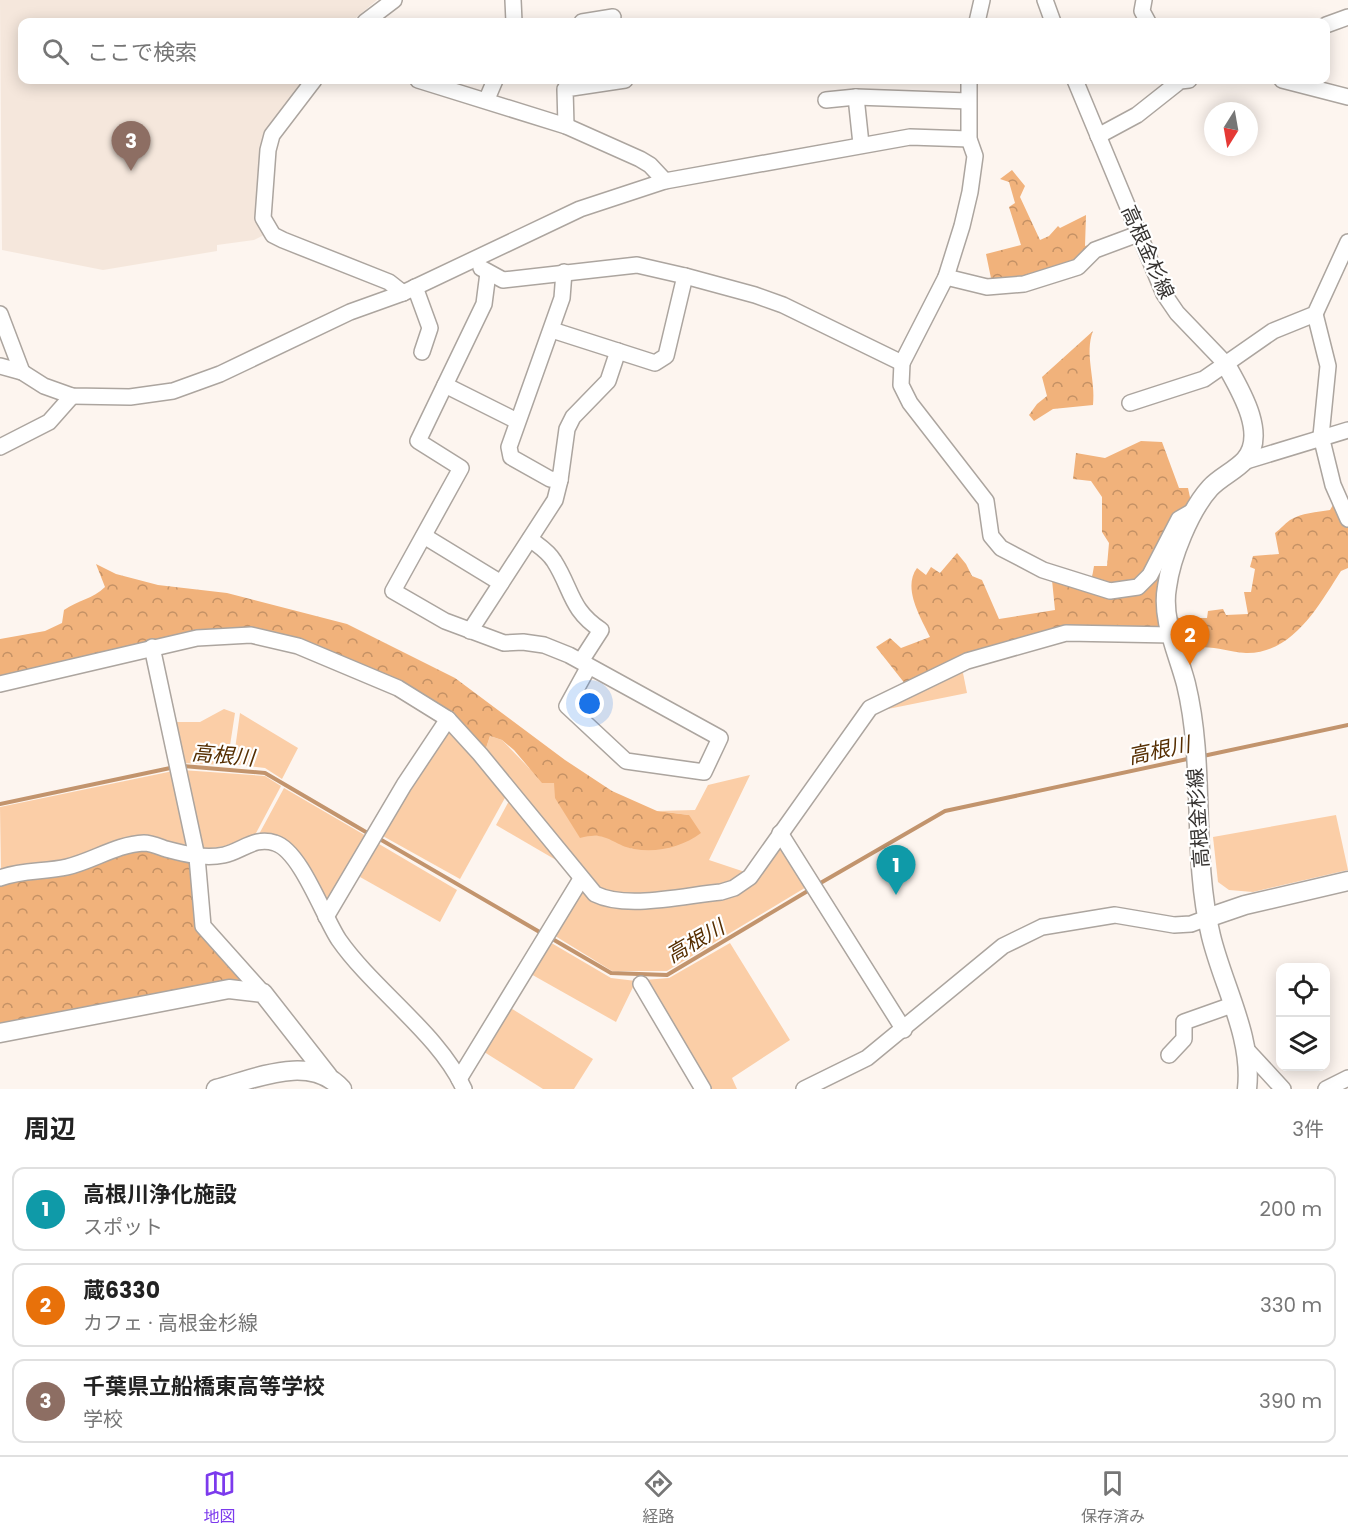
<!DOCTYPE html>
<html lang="ja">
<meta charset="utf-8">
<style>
:root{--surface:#fff;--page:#f6f6f6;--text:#222;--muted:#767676;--line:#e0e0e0;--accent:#7c3aed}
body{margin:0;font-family:Poppins,"Noto Sans JP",sans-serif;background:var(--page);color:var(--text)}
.controls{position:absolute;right:18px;bottom:18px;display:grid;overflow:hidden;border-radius:12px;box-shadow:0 3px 15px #0003}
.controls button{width:54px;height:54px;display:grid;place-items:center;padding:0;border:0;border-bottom:2px solid var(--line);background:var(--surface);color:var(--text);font:30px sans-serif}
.compass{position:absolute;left:1204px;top:102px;width:54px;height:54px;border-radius:50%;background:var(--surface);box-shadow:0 3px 15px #0003;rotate:191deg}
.you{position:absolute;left:590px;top:704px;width:21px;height:21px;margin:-15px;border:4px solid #fff;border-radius:50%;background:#1a73e8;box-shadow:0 0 0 9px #1a73e833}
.badge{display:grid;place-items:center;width:39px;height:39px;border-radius:50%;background:var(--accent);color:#fff;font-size:20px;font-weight:700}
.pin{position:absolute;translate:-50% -50px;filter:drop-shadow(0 2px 3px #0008)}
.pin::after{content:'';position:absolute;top:32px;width:21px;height:18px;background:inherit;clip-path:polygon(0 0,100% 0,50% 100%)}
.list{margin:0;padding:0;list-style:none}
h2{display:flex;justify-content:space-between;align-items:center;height:78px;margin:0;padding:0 24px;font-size:26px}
h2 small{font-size:20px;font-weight:400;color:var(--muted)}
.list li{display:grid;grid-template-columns:39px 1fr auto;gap:18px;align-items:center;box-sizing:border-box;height:84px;margin:0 12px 12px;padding:0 12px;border:2px solid var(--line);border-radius:12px}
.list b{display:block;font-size:22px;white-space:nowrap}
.list p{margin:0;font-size:20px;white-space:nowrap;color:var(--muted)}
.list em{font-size:20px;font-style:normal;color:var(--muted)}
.icon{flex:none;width:33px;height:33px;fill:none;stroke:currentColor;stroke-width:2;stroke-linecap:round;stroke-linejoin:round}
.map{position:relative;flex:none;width:1348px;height:1089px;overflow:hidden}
.search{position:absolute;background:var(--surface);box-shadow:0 3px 15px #0003;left:18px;right:18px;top:18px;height:66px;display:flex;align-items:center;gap:15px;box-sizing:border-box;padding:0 21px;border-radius:12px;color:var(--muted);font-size:22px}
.sheet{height:366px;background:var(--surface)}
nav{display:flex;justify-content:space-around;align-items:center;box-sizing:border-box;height:84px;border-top:2px solid var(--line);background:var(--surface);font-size:16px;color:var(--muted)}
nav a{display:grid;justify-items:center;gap:3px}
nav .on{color:var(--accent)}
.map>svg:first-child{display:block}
.built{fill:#f5e7dc}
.grass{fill:#fbcea7}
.forest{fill:url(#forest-crowns)}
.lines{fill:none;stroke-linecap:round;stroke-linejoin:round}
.stream{stroke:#c2946d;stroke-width:4}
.minor-casing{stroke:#aca59f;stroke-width:18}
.tertiary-casing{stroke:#aca59f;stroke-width:21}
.minor{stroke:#fff;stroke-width:15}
.tertiary{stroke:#fff;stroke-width:18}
.labels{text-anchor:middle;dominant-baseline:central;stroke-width:4.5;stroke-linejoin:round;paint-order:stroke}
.street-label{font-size:20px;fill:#363331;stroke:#fff}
.water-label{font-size:21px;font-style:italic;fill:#562e01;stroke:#fff}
</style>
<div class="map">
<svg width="1348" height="1089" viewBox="0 0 1348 1089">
<defs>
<pattern id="forest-crowns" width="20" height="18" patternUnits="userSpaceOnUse" patternTransform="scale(1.5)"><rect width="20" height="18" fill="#f1b27b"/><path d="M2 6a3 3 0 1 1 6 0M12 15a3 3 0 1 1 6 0" fill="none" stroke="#c49165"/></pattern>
</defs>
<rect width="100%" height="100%" fill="#fdf5ef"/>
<polygon class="built" points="0,0 377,0 351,22 22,22 22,80 304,80 267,133 266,234 254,240 217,245 217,251 103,270 2,250"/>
<g class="grass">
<polygon points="962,668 967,693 873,712"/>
<polygon points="224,709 235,713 227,765 181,763 174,722 200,722"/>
<polygon points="240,713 298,748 282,779 265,768 233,764"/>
<polygon points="449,728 506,796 460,879 381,835"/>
<polygon points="490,736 502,740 529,768 554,783 591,835 609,837 632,849 689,815 657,811 695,810 708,785 750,775 709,860 745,872 730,884 718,886 625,896 598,891 484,754"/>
<polygon points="182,770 265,776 281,786 255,835 225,846 197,850"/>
<polygon points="173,771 188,851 145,839 88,858 1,873 0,807"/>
<polygon points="284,788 368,837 330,898 324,897 300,859 258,836"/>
<polygon points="510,799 568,867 496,825"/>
<polygon points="1336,815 1348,870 1253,892 1229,890 1218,882 1213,837"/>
<polygon points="780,841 808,886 667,971 612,971 552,934 582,886 595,899 720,897"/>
<polygon points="379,844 457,890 440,922 360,877"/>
<polygon points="548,941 611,978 636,981 616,1022 529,973"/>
<polygon points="730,943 790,1040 732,1078 737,1089 709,1089 644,980 669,978"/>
<polygon points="509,1007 593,1059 574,1089 543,1089 481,1050"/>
</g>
<g class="forest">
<polygon points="1012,170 1025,186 1020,197 1040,240 1049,236 1058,226 1060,228 1086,215 1085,246 1092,244 1079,263 1060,270 992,283 986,254 1021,245 1009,207 1015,203 1009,182 1000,179"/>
<path d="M1093,331C1084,354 1096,380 1093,405L1053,409L1034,421L1029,415L1037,404L1047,396L1042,377Z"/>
<path d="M1141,441L1162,442L1179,488H1188L1191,502L1163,632L1063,630L906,685L876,647L890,638L901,648L930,637C921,618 902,588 917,568L926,575L931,567L940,573L957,553L966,564L972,576L982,580L999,619L1055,610L1052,580L1090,589L1094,566H1107L1109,543L1102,532V497L1091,481L1073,479L1076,453L1105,458Z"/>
<path d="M1338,504L1348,510V568L1341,571C1319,605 1293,654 1246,653C1226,652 1210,644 1190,649L1172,614L1179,618H1207L1208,611L1223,609L1226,615L1248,614L1244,592H1251L1255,569L1250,567L1253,556L1279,554L1275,533C1281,529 1284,524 1290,520C1301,513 1317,512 1330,510L1333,505Z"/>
<path d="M96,564L116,574L158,585L227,593L347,624L455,678L565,760L612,791L657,811L689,815L701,833C682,847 658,853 634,849C612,845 607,830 580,838L555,798L554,783H542L514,750L502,740L490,736L484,754L450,715L250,631L0,677V639L45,631L62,623L64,610C78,600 93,599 105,587Z"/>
<polygon points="145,850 189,861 196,924 243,976 240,981 0,1027 0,883"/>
</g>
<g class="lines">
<g class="stream">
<polyline points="1203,756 1348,725"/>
<polyline points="183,766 265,773 371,835"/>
<polyline points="0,804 175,767"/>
<polyline points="378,838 543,934"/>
<polyline points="817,885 945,811 1192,758"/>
<polyline points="549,937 611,973 667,975 811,889"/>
</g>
<defs>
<g id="minor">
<polyline points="513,0 514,22"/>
<polyline points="1045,0 1053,22"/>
<polyline points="1144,0 1142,11 1148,22"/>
<polyline points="365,22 394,0"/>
<polyline points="582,22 613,17"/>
<polyline points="977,22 982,0"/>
<polyline points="1326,25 1348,17"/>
<polyline points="314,80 272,135 268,150 263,218 273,235 283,240 389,282 403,293"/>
<polyline points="418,80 566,126 640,159 650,165 665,181"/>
<polyline points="969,80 969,139 975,156 970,192 962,226 946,277 902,363 901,385 910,403 986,501 991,536 1001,548 1043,570 1110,591 1138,587 1150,575 1179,519 1193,511"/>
<polyline points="1075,80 1164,294 1177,313 1225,363"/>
<polyline points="1282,80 1348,97"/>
<polyline points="856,97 861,144"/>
<polyline points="487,99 495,80"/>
<polyline points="826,100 856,97 968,101"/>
<polyline points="566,126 565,89 625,80"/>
<polyline points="1098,136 1137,115 1180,81 1189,80"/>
<polyline points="481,268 503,280 637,265 685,276 755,295 783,305 902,363"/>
<polyline points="564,272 562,298 509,447 511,457 550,479 560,480 567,429 573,417 608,381 618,351"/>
<polyline points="488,273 484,304 418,441 461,468 393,591 445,621 504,643 523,642 544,645 569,655 720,738 704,772 626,761 567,706 589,666"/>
<polyline points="946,277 987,287 1024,284 1078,267 1095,250 1138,234"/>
<polyline points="415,287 430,328 422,352"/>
<polyline points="0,314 22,372"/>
<polyline points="1315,314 1328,366 1321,436 1333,485 1348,519"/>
<polyline points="552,330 655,363 666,356 685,276"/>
<polyline points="0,366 22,372 44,386 72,396 130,397 173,391 220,374 350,312 403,293 580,209 665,181 910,137 969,139"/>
<polyline points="445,385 517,421"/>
<polyline points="1130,403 1204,379 1273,331 1315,314 1348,242"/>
<polyline points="0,447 49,422 72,396"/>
<polyline points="1243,462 1348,430"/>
<polyline points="424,536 501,583"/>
<path d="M530,539C539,546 548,551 554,561C572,589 570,610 601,630L581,661"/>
<polyline points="470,631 555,500 560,480"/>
<polyline points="152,647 197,857 203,926 263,993"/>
<path d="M0,684L197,638L251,635L298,646L398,688L448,719L480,754L595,894C627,910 686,895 721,892L734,888L750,877L870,708L967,661L1066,633L1172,635"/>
<polyline points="780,833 904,1030"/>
<path d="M0,878C21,870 45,872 67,867C93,861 117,844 144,843C151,843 160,847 166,849C185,854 204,859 224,855C242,851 255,836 275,843C301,851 324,918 339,940C374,990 440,1035 464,1089"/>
<polyline points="326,917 404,785 448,719"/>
<polyline points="641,984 703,1089"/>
<polyline points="1247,1050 1283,1089"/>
<polyline points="1169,1055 1184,1039 1184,1022 1232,1005"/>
<polyline points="459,1079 581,879"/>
<polyline points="804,1089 867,1058 1003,946 1042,927 1115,915 1174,925 1191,924 1207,918"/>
<polyline points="1326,1089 1348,1078"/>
</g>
<g id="tertiary">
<path d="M1225,363C1239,388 1268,434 1245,460C1235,471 1220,477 1210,488C1190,510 1171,557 1167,587C1161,619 1178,653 1186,684C1206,766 1191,854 1211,936C1223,986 1253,1037 1247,1089"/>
<polyline points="1207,918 1245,905 1348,881"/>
<polyline points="0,1033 229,989 263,993 328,1076"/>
<path d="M216,1089C255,1079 310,1053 342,1089"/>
</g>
</defs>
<use href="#minor" class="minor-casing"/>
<use href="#tertiary" class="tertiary-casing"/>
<use href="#minor" class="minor"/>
<use href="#tertiary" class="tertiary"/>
</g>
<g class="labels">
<g class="street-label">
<text transform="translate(1148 252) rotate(66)">高根金杉線</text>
<text transform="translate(1198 818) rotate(-94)">高根金杉線</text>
</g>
<g class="water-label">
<text transform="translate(1159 750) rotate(-12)">高根川</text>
<text transform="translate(223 755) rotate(5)">高根川</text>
<text transform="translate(695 941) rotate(-30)">高根川</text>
</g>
</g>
</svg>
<div class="controls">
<button><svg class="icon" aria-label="locate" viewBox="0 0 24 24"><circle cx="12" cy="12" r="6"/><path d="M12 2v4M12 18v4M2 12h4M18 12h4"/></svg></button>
<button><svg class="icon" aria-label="layers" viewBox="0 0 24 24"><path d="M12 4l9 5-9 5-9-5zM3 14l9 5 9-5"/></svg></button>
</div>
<svg class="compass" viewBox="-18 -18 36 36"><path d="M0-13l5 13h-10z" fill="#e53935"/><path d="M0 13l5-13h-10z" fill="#767676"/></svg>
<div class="you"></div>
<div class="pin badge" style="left:896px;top:895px;background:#0f9aa8">1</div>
<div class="pin badge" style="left:1190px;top:665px;background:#e8710a">2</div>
<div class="pin badge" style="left:131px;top:171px;background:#8d6e63">3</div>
<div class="search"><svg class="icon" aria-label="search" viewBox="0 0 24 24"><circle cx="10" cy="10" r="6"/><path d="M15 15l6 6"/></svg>ここで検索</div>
</div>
<section class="sheet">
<h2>周辺<small>3件</small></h2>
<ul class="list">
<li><span class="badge" style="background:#0f9aa8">1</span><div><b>高根川浄化施設</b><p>スポット</p></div><em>200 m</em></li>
<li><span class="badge" style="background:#e8710a">2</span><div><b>蔵6330</b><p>カフェ · 高根金杉線</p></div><em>330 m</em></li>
<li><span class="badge" style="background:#8d6e63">3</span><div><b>千葉県立船橋東高等学校</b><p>学校</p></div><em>390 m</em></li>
</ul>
</section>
<nav>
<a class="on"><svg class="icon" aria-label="map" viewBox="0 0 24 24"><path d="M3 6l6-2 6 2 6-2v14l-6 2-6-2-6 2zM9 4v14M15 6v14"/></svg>地図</a>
<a><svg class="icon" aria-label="directions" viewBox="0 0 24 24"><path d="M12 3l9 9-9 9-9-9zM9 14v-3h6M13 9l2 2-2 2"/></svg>経路</a>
<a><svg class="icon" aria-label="saved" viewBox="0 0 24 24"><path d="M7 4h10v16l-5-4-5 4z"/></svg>保存済み</a>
</nav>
